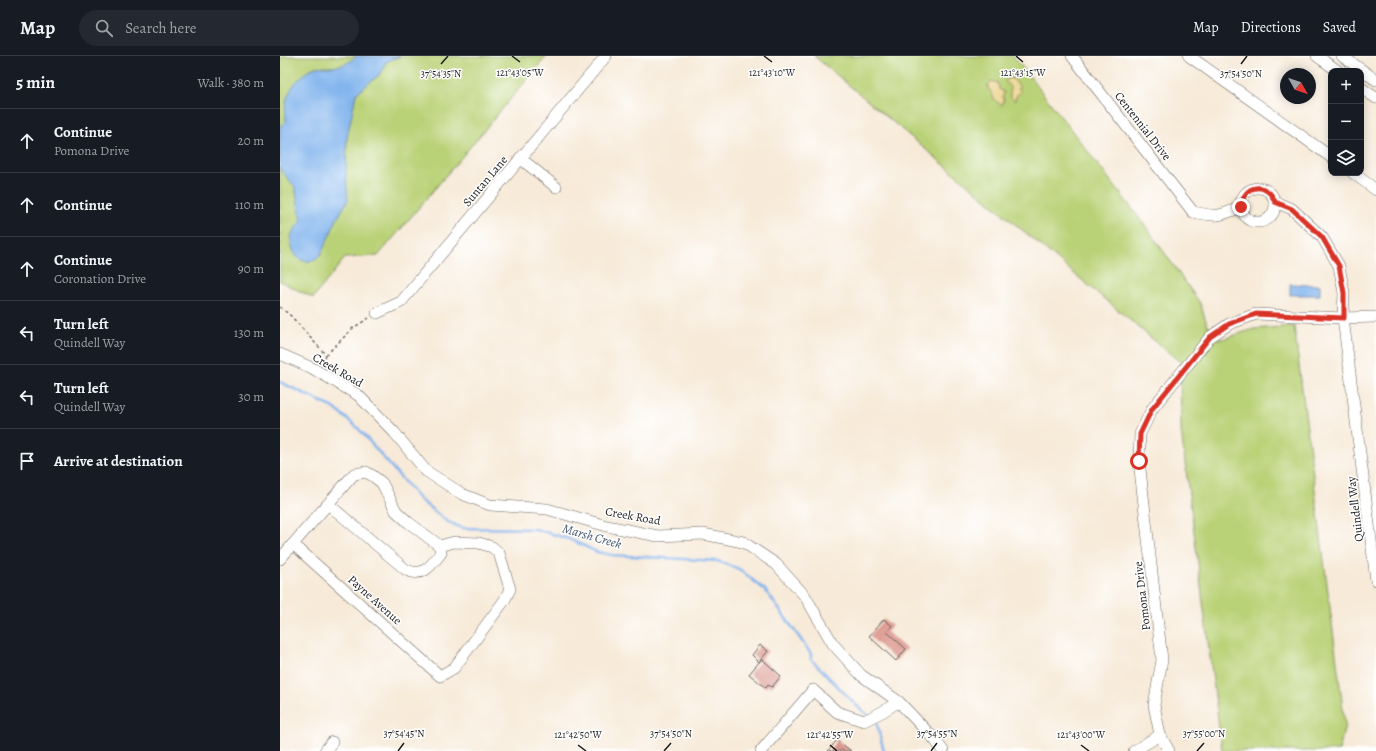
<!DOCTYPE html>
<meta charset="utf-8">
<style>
:root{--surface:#171b24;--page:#242831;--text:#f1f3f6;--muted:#9ea1a6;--line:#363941}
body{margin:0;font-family:Alegreya,serif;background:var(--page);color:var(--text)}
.controls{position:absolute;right:12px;top:12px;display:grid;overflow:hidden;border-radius:8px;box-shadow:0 2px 10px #0003}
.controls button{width:36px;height:36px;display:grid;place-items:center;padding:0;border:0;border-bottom:1px solid var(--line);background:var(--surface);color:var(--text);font:20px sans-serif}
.compass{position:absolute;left:1000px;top:12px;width:36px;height:36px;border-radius:50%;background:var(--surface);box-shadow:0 2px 10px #0003;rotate:130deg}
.stop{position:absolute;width:12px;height:12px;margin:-9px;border:3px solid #d93025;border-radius:50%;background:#fff}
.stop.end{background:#d93025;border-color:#fff;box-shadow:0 1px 4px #0008}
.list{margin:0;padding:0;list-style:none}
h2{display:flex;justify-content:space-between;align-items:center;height:52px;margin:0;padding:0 16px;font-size:17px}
h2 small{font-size:13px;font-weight:400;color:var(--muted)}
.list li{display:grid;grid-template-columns:26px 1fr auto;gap:12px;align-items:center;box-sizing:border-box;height:64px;padding:0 16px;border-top:1px solid var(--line)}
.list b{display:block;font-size:15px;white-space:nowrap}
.list p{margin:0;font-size:13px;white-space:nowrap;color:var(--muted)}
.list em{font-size:13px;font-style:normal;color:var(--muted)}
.icon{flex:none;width:22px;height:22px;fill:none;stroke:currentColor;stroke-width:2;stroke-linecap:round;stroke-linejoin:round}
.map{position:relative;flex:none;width:1096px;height:695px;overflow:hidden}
header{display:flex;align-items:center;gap:24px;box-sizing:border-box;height:56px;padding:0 20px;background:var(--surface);border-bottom:1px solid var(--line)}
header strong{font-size:19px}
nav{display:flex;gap:22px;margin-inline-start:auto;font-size:14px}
.search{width:280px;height:36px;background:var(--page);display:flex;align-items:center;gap:10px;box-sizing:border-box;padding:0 14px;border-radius:22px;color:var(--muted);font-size:15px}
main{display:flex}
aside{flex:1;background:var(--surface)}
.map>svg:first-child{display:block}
.green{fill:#bad277;stroke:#6b774a}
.sand{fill:#eeda9e;stroke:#857b5d}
.water{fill:#80b3ed;stroke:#4e6884}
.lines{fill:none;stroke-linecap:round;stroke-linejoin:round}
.stream{stroke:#80b3ed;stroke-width:2.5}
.building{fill:#dc968d}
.minor-casing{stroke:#69645e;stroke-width:12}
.path{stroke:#69645e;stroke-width:1.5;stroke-dasharray:3 3;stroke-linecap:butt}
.minor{stroke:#fff;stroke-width:11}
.route{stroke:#d93025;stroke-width:5}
.ticks{fill:none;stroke:#1c1c1c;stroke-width:1.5}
.labels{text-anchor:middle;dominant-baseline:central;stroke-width:3;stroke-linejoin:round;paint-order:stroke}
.street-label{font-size:12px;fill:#1c1c1c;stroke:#fff}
.water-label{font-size:13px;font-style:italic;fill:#445870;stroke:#fff}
.ticks-label{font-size:10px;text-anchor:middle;fill:#1c1c1c;stroke:#fff;stroke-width:3;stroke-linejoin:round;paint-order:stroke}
</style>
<header>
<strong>Map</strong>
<div class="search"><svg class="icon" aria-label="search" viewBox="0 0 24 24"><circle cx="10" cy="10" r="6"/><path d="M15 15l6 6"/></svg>Search here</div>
<nav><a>Map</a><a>Directions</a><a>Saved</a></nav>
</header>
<main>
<aside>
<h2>5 min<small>Walk · 380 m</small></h2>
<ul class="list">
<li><svg class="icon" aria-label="ahead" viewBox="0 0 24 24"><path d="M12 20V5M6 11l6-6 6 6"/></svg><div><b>Continue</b><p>Pomona Drive</p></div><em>20 m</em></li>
<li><svg class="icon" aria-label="ahead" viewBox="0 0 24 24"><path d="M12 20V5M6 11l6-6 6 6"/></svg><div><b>Continue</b></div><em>110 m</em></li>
<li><svg class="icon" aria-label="ahead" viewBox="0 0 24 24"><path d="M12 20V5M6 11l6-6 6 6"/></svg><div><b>Continue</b><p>Coronation Drive</p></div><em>90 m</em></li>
<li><svg class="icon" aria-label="left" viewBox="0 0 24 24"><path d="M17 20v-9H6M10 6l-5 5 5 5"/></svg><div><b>Turn left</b><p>Quindell Way</p></div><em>130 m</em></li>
<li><svg class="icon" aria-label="left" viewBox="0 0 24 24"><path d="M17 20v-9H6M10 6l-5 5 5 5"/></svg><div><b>Turn left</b><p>Quindell Way</p></div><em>30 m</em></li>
<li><svg class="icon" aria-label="arrive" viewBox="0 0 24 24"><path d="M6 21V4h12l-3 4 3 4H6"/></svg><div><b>Arrive at destination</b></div></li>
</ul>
</aside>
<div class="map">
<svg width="1096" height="695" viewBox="0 0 1096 695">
<rect width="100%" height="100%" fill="#fff"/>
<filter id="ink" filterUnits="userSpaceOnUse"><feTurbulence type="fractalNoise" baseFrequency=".025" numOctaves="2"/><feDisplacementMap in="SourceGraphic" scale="8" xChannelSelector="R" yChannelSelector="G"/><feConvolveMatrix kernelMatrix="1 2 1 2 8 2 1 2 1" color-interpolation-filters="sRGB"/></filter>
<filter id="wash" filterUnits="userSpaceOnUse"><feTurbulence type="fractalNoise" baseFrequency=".012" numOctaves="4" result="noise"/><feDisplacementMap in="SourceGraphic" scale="16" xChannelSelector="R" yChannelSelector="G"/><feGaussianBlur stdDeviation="0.9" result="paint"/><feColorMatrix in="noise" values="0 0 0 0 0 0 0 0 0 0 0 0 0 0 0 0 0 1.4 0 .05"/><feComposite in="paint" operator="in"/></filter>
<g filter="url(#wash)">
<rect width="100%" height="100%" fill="#f7ead8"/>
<g class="green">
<polygon points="3,0 267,0 98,200 65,202 33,242 0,225 0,4"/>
<polygon points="534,0 733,0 744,13 867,172 920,247 927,268 939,284 974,273 1014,270 1065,669 1059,695 942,695 901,375 900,306"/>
</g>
<g class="sand">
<polygon points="729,22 733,23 739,30 739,33 741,36 736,40 735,45 730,41 730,31 725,25"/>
<path d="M712,25L718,27L719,33L724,36L723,41L724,44L722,49C711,44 714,38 708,32V29Z"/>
</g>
<g class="water">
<path d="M76,0H120L106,6L100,18L76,38L67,82L66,121L68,144L57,163L41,198C38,201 35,204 30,205C16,208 8,189 12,178C14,173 18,169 21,165L15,131L0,113V71L6,65C4,47 7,34 21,21C25,17 31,12 36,11C39,10 43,11 46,11C57,11 68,9 76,0Z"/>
<polygon points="1010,228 1040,229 1040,239 1010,239"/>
</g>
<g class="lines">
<g class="stream">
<polyline points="0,326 54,352 78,372 140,444 168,466 182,472 255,473 289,483 317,496 332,499 438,505 459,513 485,534 507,564 531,598 531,603 577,650 589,660"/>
<polyline points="594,664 596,665 604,695"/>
</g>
</g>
<g id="blocks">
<g class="building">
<polygon points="604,563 612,570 607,576 626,593 616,605 589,580"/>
<polygon points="480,589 488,595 479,606 472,599"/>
<polygon points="482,603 501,620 492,631 488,629 486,632 469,618"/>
<polygon points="557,684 571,695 548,695"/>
</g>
</g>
</g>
<g filter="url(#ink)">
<use href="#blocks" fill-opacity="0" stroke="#69645e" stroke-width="1"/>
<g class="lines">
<defs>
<g id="minor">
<path d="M792,0L913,156C937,161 938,161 961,151"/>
<polyline points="909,0 1051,101"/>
<polyline points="1037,0 1058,15"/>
<polyline points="1062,0 1096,24"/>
<polyline points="1081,32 1096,42"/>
<polyline points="240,102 276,131"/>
<polyline points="1073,117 1096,134"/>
<circle cx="978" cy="149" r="17"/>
<polyline points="995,146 1012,153 1042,181 1059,210 1064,237 1063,262 1096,524"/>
<polyline points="97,257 121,246 326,0"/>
<polyline points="0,298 32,312 78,339 114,376 146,415 182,438 210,449 267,453 327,470 378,480 423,478 463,486 496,508 525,540 553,588 581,619 619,646 656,685 663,695"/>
<polyline points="13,488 160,620 174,612 224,545 230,533 219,497 212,491 199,487 174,486 160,490"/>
<path d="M0,503L74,418L86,416L93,420L102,427L116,455L128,466L160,490L161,497C151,510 142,523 125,513L48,448"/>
<polyline points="45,695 52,686"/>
<polyline points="481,695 533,634 557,656 584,665 602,656 618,646"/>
<polyline points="854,695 880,679"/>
<polyline points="889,695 880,679 874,649 882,604 859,405 860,378 872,353 930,281 949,268 976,258 1063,262 1096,261"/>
</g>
</defs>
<use href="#minor" class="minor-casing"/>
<g class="path">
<polyline points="0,251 11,260 46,299 43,306"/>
<polyline points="46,299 73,272 89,262"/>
</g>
<use href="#minor" class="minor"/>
</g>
</g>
<g class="lines" filter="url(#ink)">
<path class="route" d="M859,405L860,378L872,353L930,281L949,268L976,258L1064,262V237L1059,210L1042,181L1012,153L995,146C987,125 963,128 961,151"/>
</g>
<path class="ticks" d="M232,0L240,6M484,0L492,6M736,0L743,6M161,8L168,0M961,8L967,0M298,689L306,695M550,689L557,695M801,689L809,695M118,695L124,687M384,695L391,687M651,695L657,687M917,695L924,687"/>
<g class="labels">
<g class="street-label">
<text transform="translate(863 70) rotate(52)">Centennial Drive</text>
<text transform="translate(205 125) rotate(-50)">Suntan Lane</text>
<text transform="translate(58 314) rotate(30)">Creek Road</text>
<text transform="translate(1075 453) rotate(-97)">Quindell Way</text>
<text transform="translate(353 460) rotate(10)">Creek Road</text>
<text transform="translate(862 540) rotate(-97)">Pomona Drive</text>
<text transform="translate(95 544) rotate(42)">Payne Avenue</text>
</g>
<g class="water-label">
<text transform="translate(312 480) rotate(16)">Marsh Creek</text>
</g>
</g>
<g class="ticks-label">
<text x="492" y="20">121°43'10"W</text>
<text x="743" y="20">121°43'15"W</text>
<text x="240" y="20">121°43'05"W</text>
<text x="161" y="21">37°54'35"N</text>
<text x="961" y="21">37°54'50"N</text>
<text x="124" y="681">37°54'45"N</text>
<text x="391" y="681">37°54'50"N</text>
<text x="657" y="681">37°54'55"N</text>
<text x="924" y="681">37°55'00"N</text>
<text x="298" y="682">121°42'50"W</text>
<text x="550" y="682">121°42'55"W</text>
<text x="801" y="682">121°43'00"W</text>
</g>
</svg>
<div class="controls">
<button>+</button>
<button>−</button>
<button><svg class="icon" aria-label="layers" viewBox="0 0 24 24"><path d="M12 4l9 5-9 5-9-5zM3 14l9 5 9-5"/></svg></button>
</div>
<svg class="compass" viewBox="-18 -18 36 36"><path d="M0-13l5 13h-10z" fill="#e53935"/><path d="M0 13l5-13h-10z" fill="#9ea1a6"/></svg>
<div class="stop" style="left:859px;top:405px"></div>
<div class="stop end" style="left:961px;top:151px"></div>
</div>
</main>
